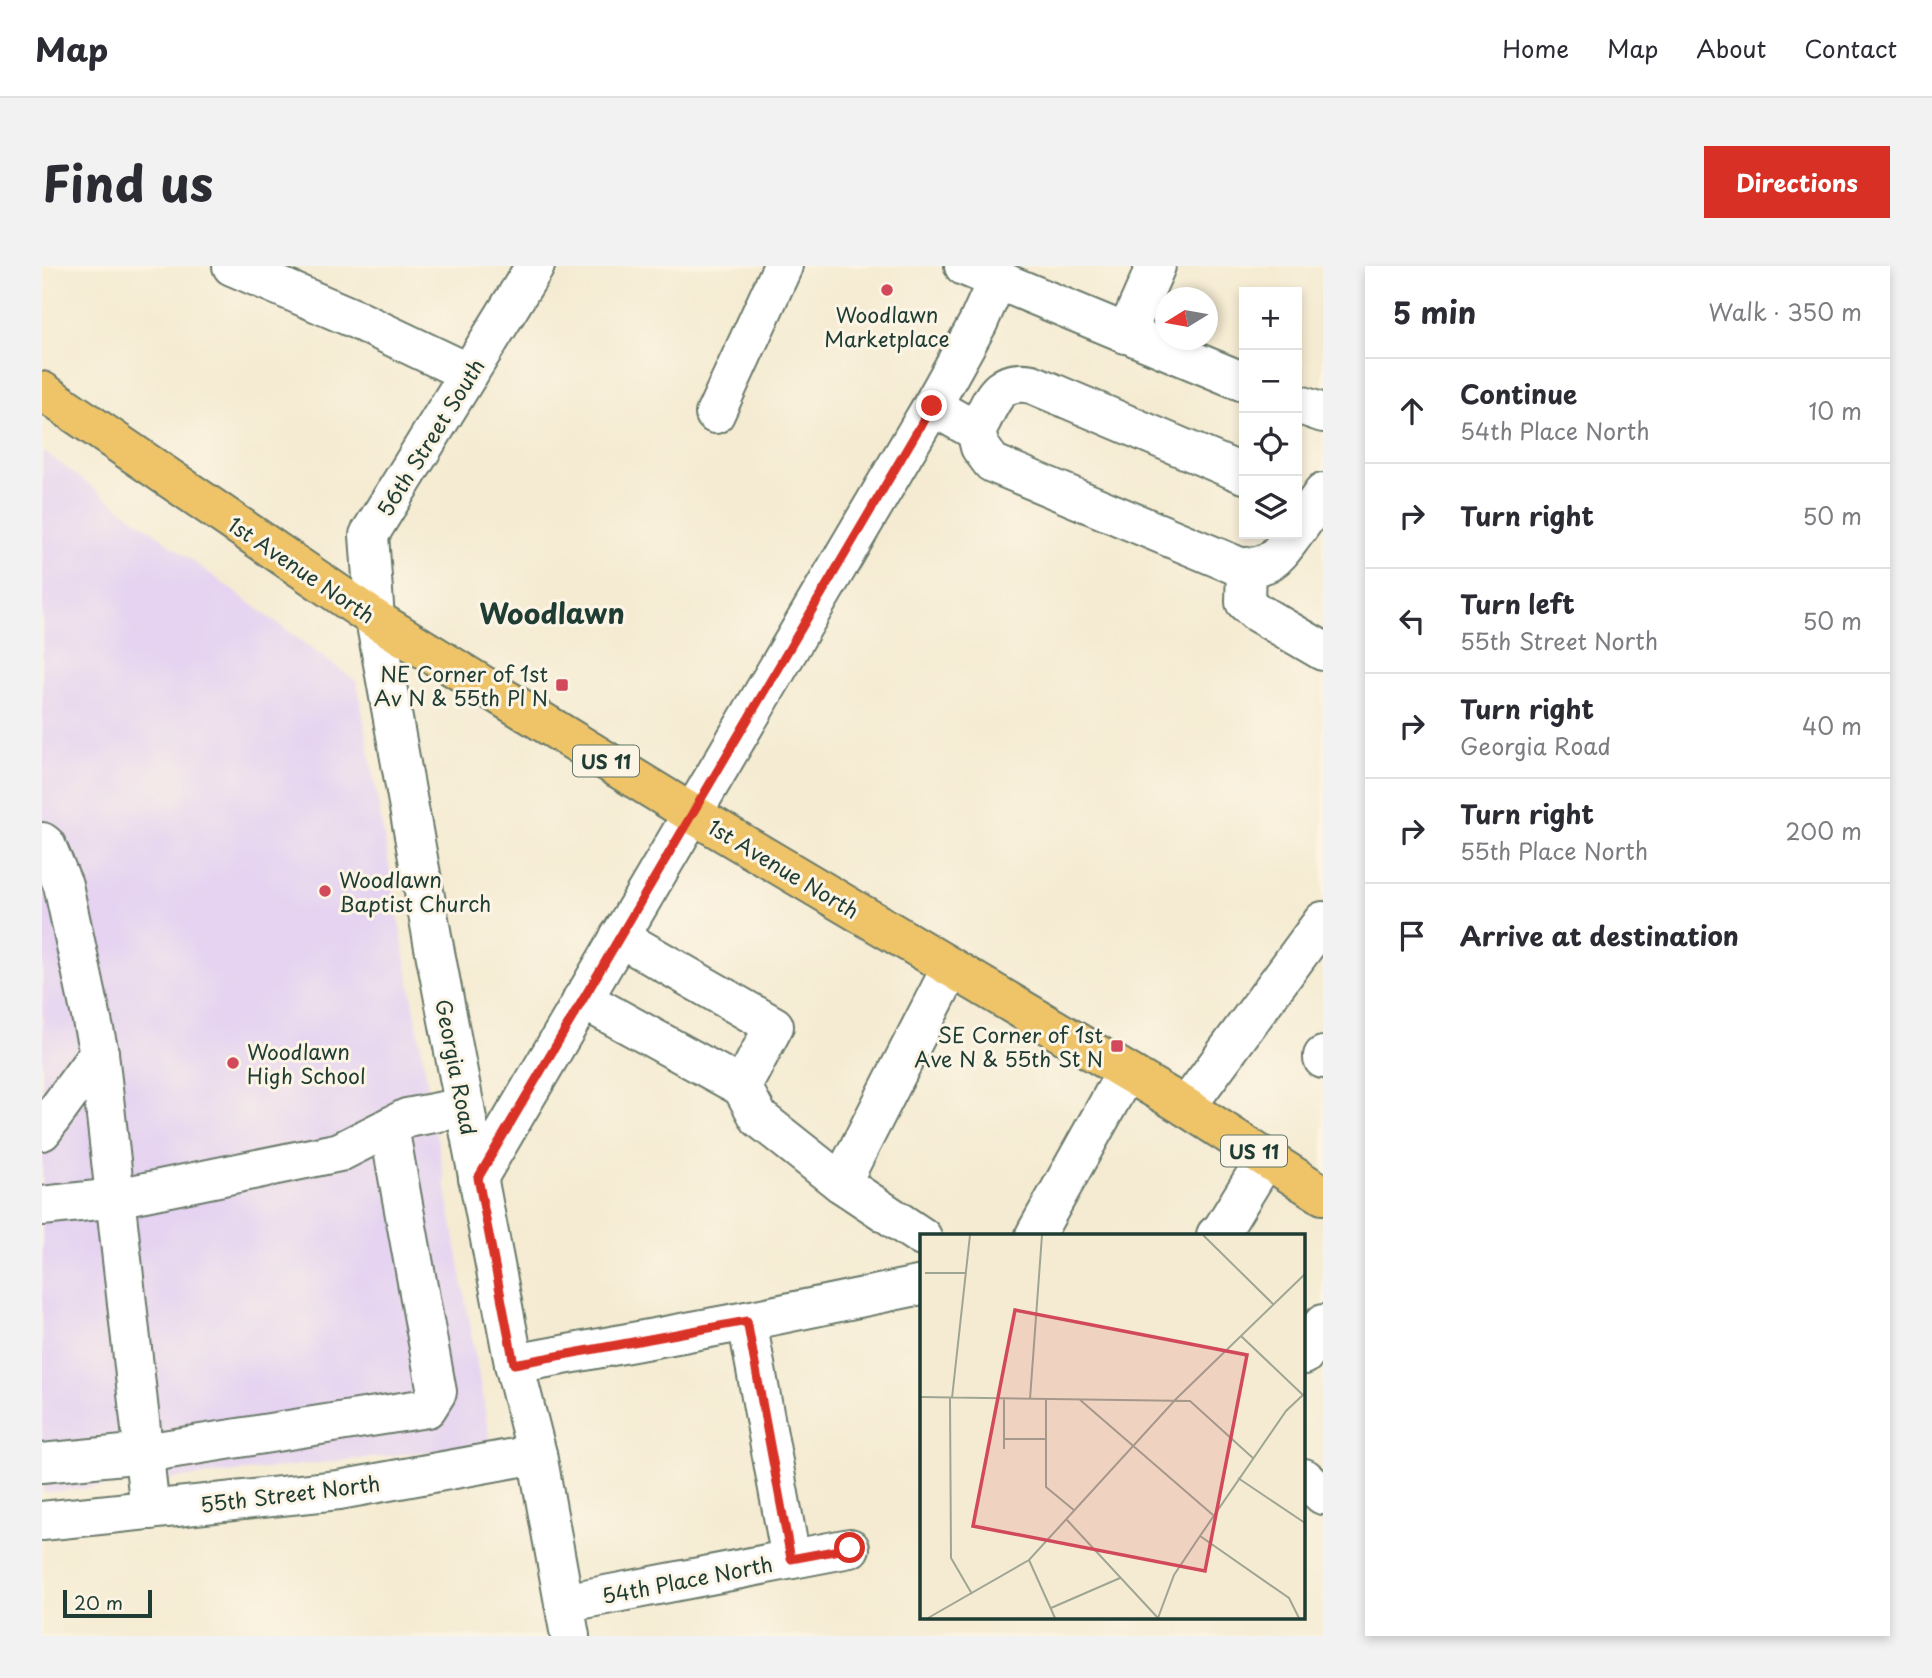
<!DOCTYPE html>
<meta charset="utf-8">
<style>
:root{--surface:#fff;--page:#f2f2f3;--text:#2b2b33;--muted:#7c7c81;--line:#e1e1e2;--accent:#d93025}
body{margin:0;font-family:"Playpen Sans",sans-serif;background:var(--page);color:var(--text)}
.controls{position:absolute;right:21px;top:21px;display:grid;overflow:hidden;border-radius:0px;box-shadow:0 4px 10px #0003}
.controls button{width:63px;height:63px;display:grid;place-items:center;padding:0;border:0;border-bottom:2px solid var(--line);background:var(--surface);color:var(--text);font:35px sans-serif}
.compass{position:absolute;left:1113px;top:21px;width:63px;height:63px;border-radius:50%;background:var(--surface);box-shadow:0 4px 10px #0003;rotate:259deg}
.scale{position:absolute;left:21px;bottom:18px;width:89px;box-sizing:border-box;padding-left:7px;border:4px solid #1f3d34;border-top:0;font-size:19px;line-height:24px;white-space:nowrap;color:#1f3d34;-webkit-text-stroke:5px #fcf5e5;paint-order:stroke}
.stop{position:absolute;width:21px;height:21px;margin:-16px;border:5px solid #d93025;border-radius:50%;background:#fff}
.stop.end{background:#d93025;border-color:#fff;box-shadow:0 2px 7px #0008}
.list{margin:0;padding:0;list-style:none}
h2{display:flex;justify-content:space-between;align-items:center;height:91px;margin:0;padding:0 28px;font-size:30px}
h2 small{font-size:23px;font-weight:400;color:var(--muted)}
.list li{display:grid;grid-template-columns:46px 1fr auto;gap:21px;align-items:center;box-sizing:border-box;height:105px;padding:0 28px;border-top:2px solid var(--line)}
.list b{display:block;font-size:26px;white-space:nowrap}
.list p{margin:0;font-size:23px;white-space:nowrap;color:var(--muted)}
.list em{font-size:23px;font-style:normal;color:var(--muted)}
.icon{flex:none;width:38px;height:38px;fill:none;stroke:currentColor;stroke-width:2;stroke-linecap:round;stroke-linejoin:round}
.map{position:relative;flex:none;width:1281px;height:1370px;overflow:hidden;border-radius:0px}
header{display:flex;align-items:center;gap:42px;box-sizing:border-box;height:98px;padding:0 35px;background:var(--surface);border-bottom:2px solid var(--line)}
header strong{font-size:33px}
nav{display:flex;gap:38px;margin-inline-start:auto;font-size:24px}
.intro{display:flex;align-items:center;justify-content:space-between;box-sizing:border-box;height:168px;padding:0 42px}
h1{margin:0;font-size:49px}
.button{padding:18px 32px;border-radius:0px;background:var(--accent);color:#fff;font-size:24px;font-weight:700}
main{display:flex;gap:42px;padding:0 42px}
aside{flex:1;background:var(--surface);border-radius:0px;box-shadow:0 4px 10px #0003}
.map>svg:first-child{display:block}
.built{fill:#e5d3f1}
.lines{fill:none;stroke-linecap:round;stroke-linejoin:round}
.minor-casing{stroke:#6a7a6b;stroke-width:42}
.major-casing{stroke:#6a7a6b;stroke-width:42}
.minor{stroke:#fff;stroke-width:38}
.major{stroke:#efc469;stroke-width:38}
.route{stroke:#d93025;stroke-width:9}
.poi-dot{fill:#d1495b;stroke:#fcf5e5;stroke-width:2.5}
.labels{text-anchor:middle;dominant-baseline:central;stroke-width:6;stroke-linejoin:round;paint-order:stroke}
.shield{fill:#fcf5e5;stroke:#617469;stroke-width:2}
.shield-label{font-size:19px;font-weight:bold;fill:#1f3d34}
.poi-label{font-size:21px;fill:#1f3d34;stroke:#fcf5e5;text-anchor:end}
.street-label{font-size:21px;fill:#1f3d34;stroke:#fcf5e5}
.district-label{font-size:28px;font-weight:bold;fill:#1f3d34;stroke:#fcf5e5}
.inset-road{fill:none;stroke:#9fa593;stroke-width:2}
.view{fill:#d1495b;fill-opacity:0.15;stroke:#d1495b;stroke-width:3.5}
.inset-edge{fill:none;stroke:#1f3d34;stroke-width:3.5}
</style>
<header>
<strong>Map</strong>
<nav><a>Home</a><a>Map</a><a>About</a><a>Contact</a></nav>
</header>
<div class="intro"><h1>Find us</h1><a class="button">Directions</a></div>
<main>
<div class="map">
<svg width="1281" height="1370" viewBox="0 0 1281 1370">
<rect width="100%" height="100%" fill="#fcf5e5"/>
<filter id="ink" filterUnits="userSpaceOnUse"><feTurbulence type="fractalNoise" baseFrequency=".0143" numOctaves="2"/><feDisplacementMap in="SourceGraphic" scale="14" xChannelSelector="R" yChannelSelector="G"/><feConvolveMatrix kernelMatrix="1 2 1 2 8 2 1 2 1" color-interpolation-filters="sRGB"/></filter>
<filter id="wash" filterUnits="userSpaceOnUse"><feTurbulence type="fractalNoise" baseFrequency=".00686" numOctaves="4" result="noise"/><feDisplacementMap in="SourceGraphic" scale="28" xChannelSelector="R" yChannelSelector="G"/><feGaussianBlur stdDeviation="1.57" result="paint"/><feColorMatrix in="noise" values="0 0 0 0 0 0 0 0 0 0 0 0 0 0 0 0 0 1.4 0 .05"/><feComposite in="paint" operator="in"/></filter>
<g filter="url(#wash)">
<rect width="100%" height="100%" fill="#f5ebd2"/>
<polygon class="built" points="0,184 315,416 449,1179 0,1227"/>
</g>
<g filter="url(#ink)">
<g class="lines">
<defs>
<g id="minor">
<polyline points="190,0 311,52 427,107"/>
<polyline points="493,0 327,269 333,353 392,681 472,1098 495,1188 528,1370"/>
<polyline points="922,0 1202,116"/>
<polyline points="1084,68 1114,0"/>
<polyline points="1255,138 1281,147"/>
<path d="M890,140L934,165L938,181L950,197L1198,301C1229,302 1234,292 1252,268"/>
<polyline points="673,148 741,0"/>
<path d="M934,165C950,137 953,111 990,118L1202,208"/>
<polyline points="1255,264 1281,227"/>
<polyline points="1204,301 1203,336 1214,346 1281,385"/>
<polyline points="0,576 4,579 21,619 57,787 108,1244"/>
<polyline points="540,733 700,821 732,760 577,671"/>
<polyline points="1281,790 1281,793"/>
<polyline points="700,821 717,852 799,917 880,971"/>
<polyline points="1144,841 1281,655"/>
<polyline points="0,865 57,787"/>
<polyline points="436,912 890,140 936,57 955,14"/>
<polyline points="799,917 909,702"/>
<polyline points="0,940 74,932 298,886 365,852 423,841"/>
<polyline points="993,969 1084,806"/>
<polyline points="1174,969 1180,964 1224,892"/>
<polyline points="705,1055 749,1293"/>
<polyline points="1262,1089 1281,1058"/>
<polyline points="472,1098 705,1055 880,1019"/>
<polyline points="0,1197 102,1187 385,1142 395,1126 347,861"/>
<polyline points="1262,1212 1281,1229"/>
<polyline points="0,1255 297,1224 495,1188"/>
<polyline points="522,1337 808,1282"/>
</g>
<polyline id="major" points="0,125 333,353 649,547 1144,841 1281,929"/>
</defs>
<use href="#minor" class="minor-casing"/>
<use href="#major" class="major-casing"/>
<use href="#minor" class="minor"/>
<use href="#major" class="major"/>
</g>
</g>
<g class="lines" filter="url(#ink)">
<polyline class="route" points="808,1282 749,1293 705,1055 472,1098 436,912 890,140"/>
</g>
<g class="poi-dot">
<circle cx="845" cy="24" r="7"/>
<rect x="513" y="412" width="14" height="14" rx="3.5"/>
<circle cx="283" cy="625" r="7"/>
<rect x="1068" y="773" width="14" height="14" rx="3.5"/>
<circle cx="191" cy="797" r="7"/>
</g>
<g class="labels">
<g class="shield">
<rect x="531" y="479.5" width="66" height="31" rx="5"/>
<rect x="1179" y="869.5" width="66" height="31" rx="5"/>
</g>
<g class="shield-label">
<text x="564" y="495">US 11</text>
<text x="1212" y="885">US 11</text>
</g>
<g class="poi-label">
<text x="845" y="48" text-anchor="middle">Woodlawn<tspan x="845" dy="24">Marketplace</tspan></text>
<text x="506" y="407">NE Corner of 1st<tspan x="506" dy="24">Av N &amp; 55th Pl N</tspan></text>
<text x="297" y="613" text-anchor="start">Woodlawn<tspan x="297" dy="24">Baptist Church</tspan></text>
<text x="1061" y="768">SE Corner of 1st<tspan x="1061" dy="24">Ave N &amp; 55th St N</tspan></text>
<text x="205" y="785" text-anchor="start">Woodlawn<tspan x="205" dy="24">High School</tspan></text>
</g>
<g class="street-label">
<text transform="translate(388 171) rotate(-58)">56th Street South</text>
<text transform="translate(260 303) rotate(34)">1st Avenue North</text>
<text transform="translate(742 602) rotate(31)">1st Avenue North</text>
<text transform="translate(415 801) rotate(79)">Georgia Road</text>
<text transform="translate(248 1227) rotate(-7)">55th Street North</text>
<text transform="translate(645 1313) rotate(-11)">54th Place North</text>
</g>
<g class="district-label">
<text x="510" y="346">Woodlawn</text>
</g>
</g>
<g transform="translate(878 968)">
<rect width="385" height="385" fill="#f5ebd2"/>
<path class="inset-road" d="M283,1L354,71M5,39H46M321,102L383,161M0,163L270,167L334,225M30,164L31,324L52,360M32,164L50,1M126,164V253L155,277M110,165L122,1M159,165L293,281M84,205H125M84,215V165M318,244L385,289M147,286L238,384M280,302L369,364L379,384M109,326L135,384M131,374L200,344M8,384L109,326L256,165L385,40M238,384L254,341L280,302L366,177L385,159"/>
<path class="view" d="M95,76L327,121L285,337L53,292Z"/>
<rect width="385" height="385" class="inset-edge"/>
</g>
</svg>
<div class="controls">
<button>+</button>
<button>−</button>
<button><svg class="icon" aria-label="locate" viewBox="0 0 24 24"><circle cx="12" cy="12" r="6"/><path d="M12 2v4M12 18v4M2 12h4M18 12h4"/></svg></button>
<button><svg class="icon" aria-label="layers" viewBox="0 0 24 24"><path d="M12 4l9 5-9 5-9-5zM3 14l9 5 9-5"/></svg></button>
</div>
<svg class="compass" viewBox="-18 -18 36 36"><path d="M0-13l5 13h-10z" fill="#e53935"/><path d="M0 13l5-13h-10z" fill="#7c7c81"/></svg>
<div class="scale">20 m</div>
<div class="stop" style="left:808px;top:1282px"></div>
<div class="stop end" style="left:890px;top:140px"></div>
</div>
<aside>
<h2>5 min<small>Walk · 350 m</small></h2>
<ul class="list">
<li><svg class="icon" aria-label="ahead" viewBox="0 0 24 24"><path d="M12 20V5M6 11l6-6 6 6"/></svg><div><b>Continue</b><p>54th Place North</p></div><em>10 m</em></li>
<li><svg class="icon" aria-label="right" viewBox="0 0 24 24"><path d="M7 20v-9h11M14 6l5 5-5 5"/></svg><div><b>Turn right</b></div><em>50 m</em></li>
<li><svg class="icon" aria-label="left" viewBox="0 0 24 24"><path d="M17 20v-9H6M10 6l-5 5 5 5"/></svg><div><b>Turn left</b><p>55th Street North</p></div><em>50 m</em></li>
<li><svg class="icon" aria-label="right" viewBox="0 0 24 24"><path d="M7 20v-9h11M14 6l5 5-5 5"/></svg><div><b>Turn right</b><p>Georgia Road</p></div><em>40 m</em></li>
<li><svg class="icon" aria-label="right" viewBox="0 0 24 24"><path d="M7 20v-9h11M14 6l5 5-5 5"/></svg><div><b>Turn right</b><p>55th Place North</p></div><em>200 m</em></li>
<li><svg class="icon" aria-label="arrive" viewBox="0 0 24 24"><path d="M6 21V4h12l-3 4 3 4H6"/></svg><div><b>Arrive at destination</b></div></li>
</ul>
</aside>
</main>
